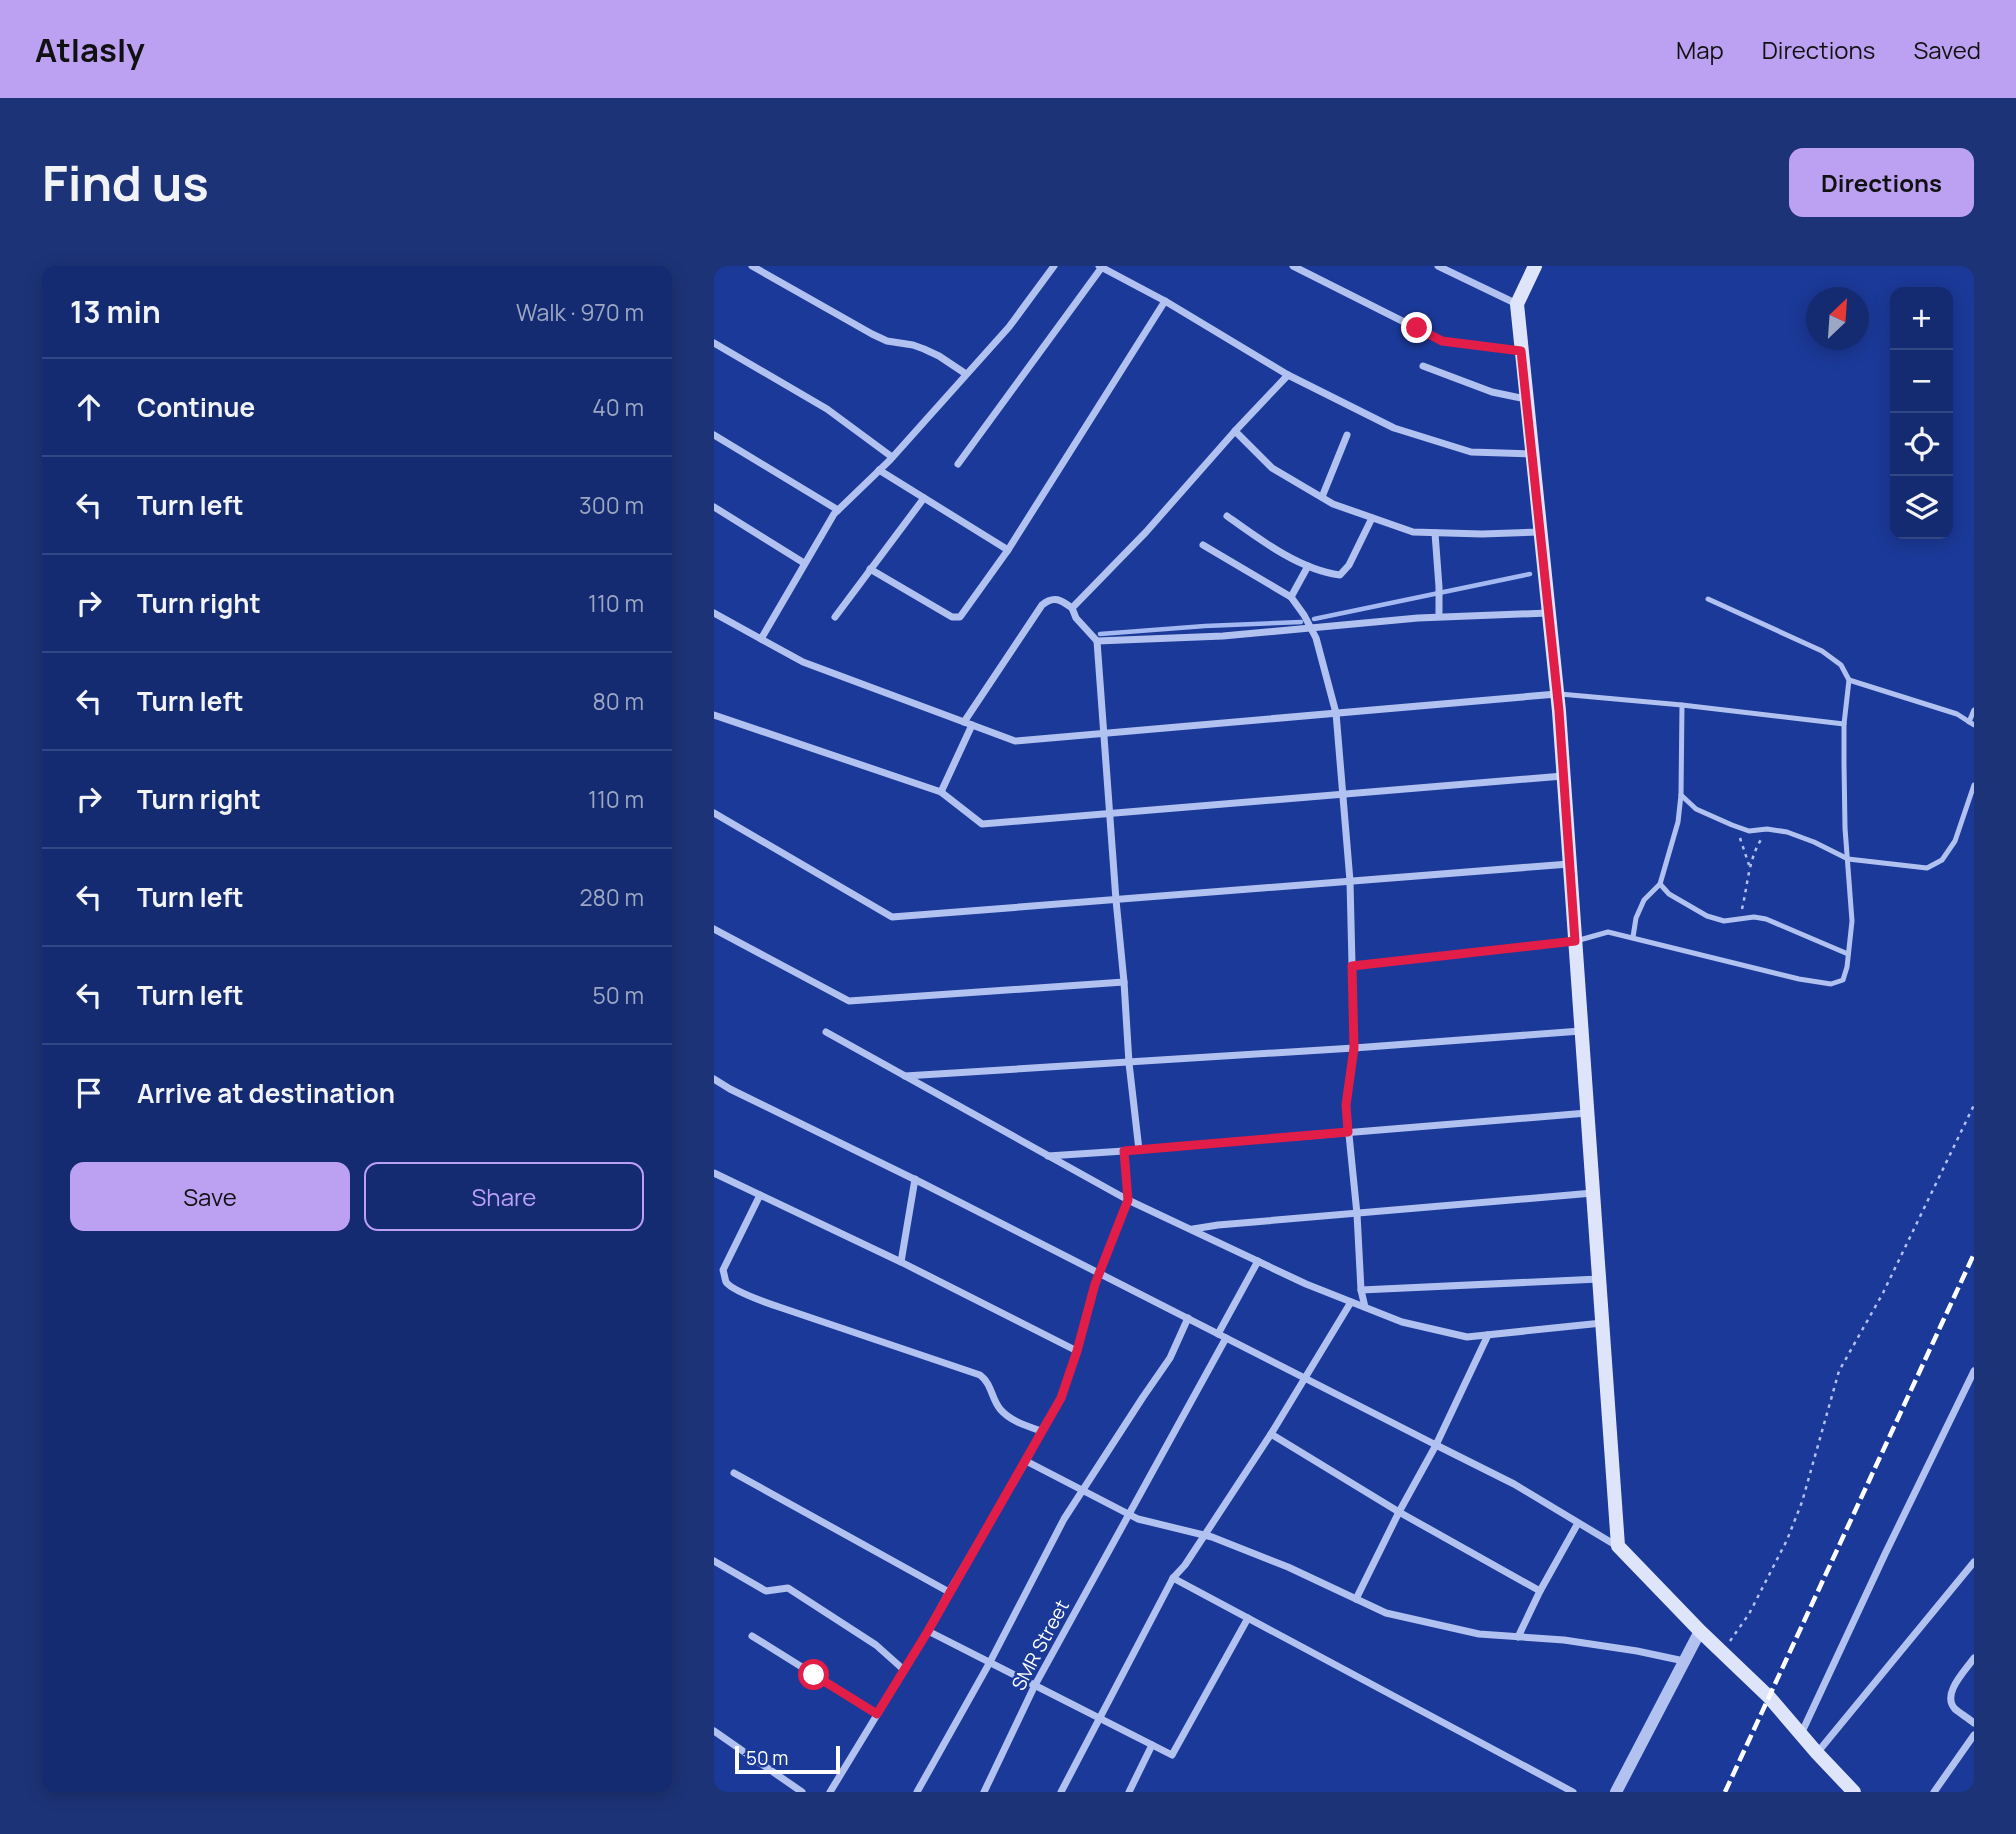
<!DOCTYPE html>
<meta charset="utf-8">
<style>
:root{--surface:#142b72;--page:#1d3377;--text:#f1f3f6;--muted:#9da7c4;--line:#334784;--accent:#bca0f2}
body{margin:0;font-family:Manrope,sans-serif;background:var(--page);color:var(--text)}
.controls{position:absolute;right:21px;top:21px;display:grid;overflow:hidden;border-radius:14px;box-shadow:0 4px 18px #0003}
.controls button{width:63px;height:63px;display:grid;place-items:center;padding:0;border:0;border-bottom:2px solid var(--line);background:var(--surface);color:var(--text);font:35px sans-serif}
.compass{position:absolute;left:1092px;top:21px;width:63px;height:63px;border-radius:50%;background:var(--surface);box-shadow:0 4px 18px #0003;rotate:25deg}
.scale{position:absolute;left:21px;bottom:18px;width:105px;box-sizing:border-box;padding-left:7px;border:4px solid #fff;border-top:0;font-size:19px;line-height:24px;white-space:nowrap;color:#fff;-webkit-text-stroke:5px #1b3998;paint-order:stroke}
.stop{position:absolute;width:21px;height:21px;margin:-16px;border:5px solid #e11d48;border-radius:50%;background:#fff}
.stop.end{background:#e11d48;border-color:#fff;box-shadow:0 2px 7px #0008}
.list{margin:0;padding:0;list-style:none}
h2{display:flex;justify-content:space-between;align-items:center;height:91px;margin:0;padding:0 28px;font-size:30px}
h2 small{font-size:23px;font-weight:400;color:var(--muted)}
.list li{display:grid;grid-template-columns:46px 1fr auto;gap:21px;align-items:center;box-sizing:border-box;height:98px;padding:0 28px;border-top:2px solid var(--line)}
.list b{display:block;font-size:26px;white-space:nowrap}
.list em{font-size:23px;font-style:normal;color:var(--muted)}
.actions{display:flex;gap:14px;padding:21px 28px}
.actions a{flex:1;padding:16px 0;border:2px solid var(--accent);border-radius:14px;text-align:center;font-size:24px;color:var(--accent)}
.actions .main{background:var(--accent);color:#111}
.icon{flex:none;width:38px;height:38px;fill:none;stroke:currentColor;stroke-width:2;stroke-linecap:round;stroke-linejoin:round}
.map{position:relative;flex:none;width:1260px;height:1526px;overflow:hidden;border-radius:14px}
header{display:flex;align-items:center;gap:42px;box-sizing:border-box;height:98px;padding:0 35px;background:var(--accent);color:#111}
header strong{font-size:33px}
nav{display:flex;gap:38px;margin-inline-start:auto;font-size:24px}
.intro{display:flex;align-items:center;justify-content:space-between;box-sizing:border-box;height:168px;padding:0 42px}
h1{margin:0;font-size:49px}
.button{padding:18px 32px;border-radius:14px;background:var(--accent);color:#111;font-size:24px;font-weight:700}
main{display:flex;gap:42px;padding:0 42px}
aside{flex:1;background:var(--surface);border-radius:14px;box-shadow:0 4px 18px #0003}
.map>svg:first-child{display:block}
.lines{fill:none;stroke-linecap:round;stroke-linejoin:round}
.stream{stroke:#a4b9f2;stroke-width:4.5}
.path{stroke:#b1c1f0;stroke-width:2.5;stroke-dasharray:3.5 5;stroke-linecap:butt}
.service{stroke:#b1c1f0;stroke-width:5}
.minor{stroke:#b1c1f0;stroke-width:7}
.tertiary{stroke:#b1c1f0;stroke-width:12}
.secondary{stroke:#dee5fb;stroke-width:14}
.rail{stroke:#fff;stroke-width:4.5;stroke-dasharray:12 5;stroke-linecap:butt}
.route{stroke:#e11d48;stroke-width:9}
.labels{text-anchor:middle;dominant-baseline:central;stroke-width:5;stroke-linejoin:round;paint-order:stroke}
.street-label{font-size:19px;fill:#fff;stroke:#1b3998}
</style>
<header>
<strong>Atlasly</strong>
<nav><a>Map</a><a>Directions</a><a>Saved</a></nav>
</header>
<div class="intro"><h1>Find us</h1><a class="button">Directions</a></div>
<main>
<aside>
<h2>13 min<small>Walk · 970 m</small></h2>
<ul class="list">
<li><svg class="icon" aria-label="ahead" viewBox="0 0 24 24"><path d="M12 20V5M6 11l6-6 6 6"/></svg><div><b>Continue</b></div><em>40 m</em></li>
<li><svg class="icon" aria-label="left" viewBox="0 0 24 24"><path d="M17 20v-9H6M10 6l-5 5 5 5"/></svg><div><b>Turn left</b></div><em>300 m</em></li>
<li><svg class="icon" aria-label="right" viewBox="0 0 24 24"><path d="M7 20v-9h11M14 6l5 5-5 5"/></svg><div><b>Turn right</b></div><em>110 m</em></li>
<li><svg class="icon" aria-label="left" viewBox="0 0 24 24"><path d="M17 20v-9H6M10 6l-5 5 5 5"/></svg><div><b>Turn left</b></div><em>80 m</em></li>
<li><svg class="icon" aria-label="right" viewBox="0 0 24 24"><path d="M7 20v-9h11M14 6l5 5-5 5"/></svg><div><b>Turn right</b></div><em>110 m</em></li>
<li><svg class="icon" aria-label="left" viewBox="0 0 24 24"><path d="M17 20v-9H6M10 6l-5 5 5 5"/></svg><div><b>Turn left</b></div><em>280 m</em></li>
<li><svg class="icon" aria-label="left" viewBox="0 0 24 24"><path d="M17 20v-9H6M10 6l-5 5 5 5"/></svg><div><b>Turn left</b></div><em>50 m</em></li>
<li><svg class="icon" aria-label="arrive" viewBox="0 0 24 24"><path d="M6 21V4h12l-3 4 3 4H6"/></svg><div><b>Arrive at destination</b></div></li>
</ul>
<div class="actions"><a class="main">Save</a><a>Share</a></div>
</aside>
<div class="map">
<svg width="1260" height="1526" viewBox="0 0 1260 1526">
<rect width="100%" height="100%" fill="#1b3998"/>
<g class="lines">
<g class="stream">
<polyline points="600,353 816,308"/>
<polyline points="386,368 491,360 587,356"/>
</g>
<g class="path">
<polyline points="1026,572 1035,599"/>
<path d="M1028,643C1034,618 1034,594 1048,572"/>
<polyline points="1016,1375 1035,1348 1073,1274 1088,1236 1125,1105 1169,1027 1260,839"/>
</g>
<g class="service">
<polyline points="1135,414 1243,448 1260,459"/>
<polyline points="846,428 968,439 1130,458"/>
<polyline points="1255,456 1260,444"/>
<polyline points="967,529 982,543 1018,559 1035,565 1053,563 1073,566 1100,576 1134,593 1213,602 1228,594 1241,575 1260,519"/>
<polyline points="946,618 955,628 993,650 1010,655 1040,651 1052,653 1134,688"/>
<polyline points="919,671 922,652 930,634 946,618 964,556 967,529 968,439"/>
<polyline points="862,675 894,666 1085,713 1117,718 1129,714 1133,701 1138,655 1131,562 1130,498 1130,458 1135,414 1127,399 1108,385 994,333"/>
</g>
<g class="minor">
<polyline points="38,0 158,68 173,75 199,79 210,83 225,90 252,108"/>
<polyline points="340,0 295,61 176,194 120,248 47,373 89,396 301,475 843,428"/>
<polyline points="385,0 451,35 574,109 680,162 757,186 818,188"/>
<polyline points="579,0 728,75 807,85"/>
<polyline points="724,0 803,38"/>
<polyline points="0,77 113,143 178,191"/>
<polyline points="709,100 778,126 812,133"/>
<polyline points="521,165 574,109"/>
<polyline points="0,169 124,244"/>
<polyline points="244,198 388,1"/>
<polyline points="165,204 294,284"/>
<polyline points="608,231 633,169"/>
<polyline points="0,241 90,297"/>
<path d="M513,250C545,273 586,304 626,309L635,299L658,252"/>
<polyline points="721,267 725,321 725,350"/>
<polyline points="156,303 238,351 246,351 294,284 451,35"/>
<polyline points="577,331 594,300"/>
<polyline points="0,347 47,373"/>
<polyline points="121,351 210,232"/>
<polyline points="383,375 509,370 704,352 834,347"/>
<polyline points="0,449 227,526 268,558 849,510"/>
<path d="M250,456L328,339C340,329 347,334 358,342"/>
<polyline points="227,526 258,459"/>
<polyline points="0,547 178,651 855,598"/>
<polyline points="0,663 135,735 410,716 402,634 383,375 362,352 358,342 432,266 521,165 558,202 619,238 699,266 768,268 826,266"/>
<polyline points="638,700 861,675"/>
<polyline points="410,716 415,797 425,884"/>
<polyline points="112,766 414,934 592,1018 688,1056 753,1071 888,1057"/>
<polyline points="191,810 640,782 636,615 622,447 602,372 590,349 577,331 489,279"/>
<polyline points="0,813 16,823 208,917 722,1179 774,1069"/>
<polyline points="410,885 873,847"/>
<polyline points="0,907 187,996 201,913"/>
<path d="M46,929L9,1004C10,1007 11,1013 12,1016C19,1026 59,1039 71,1043L266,1109C278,1118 277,1132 286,1143C296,1155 313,1160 327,1165"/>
<polyline points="479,963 504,959 879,927"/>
<polyline points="187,996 363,1085 381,1018 414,934 410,885 334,890"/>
<polyline points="647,1024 885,1013"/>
<polyline points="651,1041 647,1024 643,948 632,839 640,782 867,765"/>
<polyline points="504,1068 544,995"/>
<polyline points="557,1168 685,1246 826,1325 804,1371"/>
<polyline points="312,1195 424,1253 498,1271 574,1301 672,1347 765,1368 850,1374 923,1385 970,1395"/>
<polyline points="20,1207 235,1326"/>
<polyline points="0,1295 52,1325 74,1322 162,1379 190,1404"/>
<polyline points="459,1312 859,1526"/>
<polyline points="826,1325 864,1257"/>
<polyline points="642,1333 685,1246 722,1179 800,1218 903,1280"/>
<polyline points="214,1365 458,1489 534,1352"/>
<polyline points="38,1370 163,1448"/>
<path d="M1260,1392C1251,1405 1227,1428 1241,1443C1247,1448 1254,1452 1260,1457"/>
<polyline points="0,1465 88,1526"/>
<polyline points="1087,1468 1171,1288 1260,1105"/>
<polyline points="1103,1487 1260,1296"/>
<polyline points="116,1526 214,1365 235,1326 312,1195 327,1165 347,1133 363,1085"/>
<polyline points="203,1526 276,1396 350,1253 429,1131 456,1092 474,1052"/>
<polyline points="270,1526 321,1419 512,1072"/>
<polyline points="347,1526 459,1312 471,1299 557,1168 637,1036"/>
<polyline points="415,1526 438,1479"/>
<polyline points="1220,1526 1260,1469"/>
</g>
<polyline class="tertiary" points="902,1526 986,1365"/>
<polyline class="secondary" points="821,0 803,38 845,445 904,1280 986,1365 1055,1431 1103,1487 1140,1526"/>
<polyline class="rail" points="1011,1526 1260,988"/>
</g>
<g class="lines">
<polyline class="route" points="100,1409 163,1448 214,1365 347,1132 363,1085 381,1018 414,934 410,885 634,866 632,839 640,782 638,700 861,675 845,445 807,85 728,75 703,62"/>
</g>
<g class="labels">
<g class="street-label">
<text transform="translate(326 1379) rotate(-62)">SMR Street</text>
</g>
</g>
</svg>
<div class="controls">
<button>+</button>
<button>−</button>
<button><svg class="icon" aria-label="locate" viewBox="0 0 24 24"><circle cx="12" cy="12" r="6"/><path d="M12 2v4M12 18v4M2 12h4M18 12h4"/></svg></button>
<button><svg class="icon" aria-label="layers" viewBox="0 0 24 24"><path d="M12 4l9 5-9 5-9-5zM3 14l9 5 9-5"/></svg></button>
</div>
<svg class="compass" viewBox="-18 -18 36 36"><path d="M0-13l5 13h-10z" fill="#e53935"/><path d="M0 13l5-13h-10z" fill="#9da7c4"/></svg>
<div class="scale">50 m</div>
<div class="stop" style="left:100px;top:1409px"></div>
<div class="stop end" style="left:703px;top:62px"></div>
</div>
</main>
